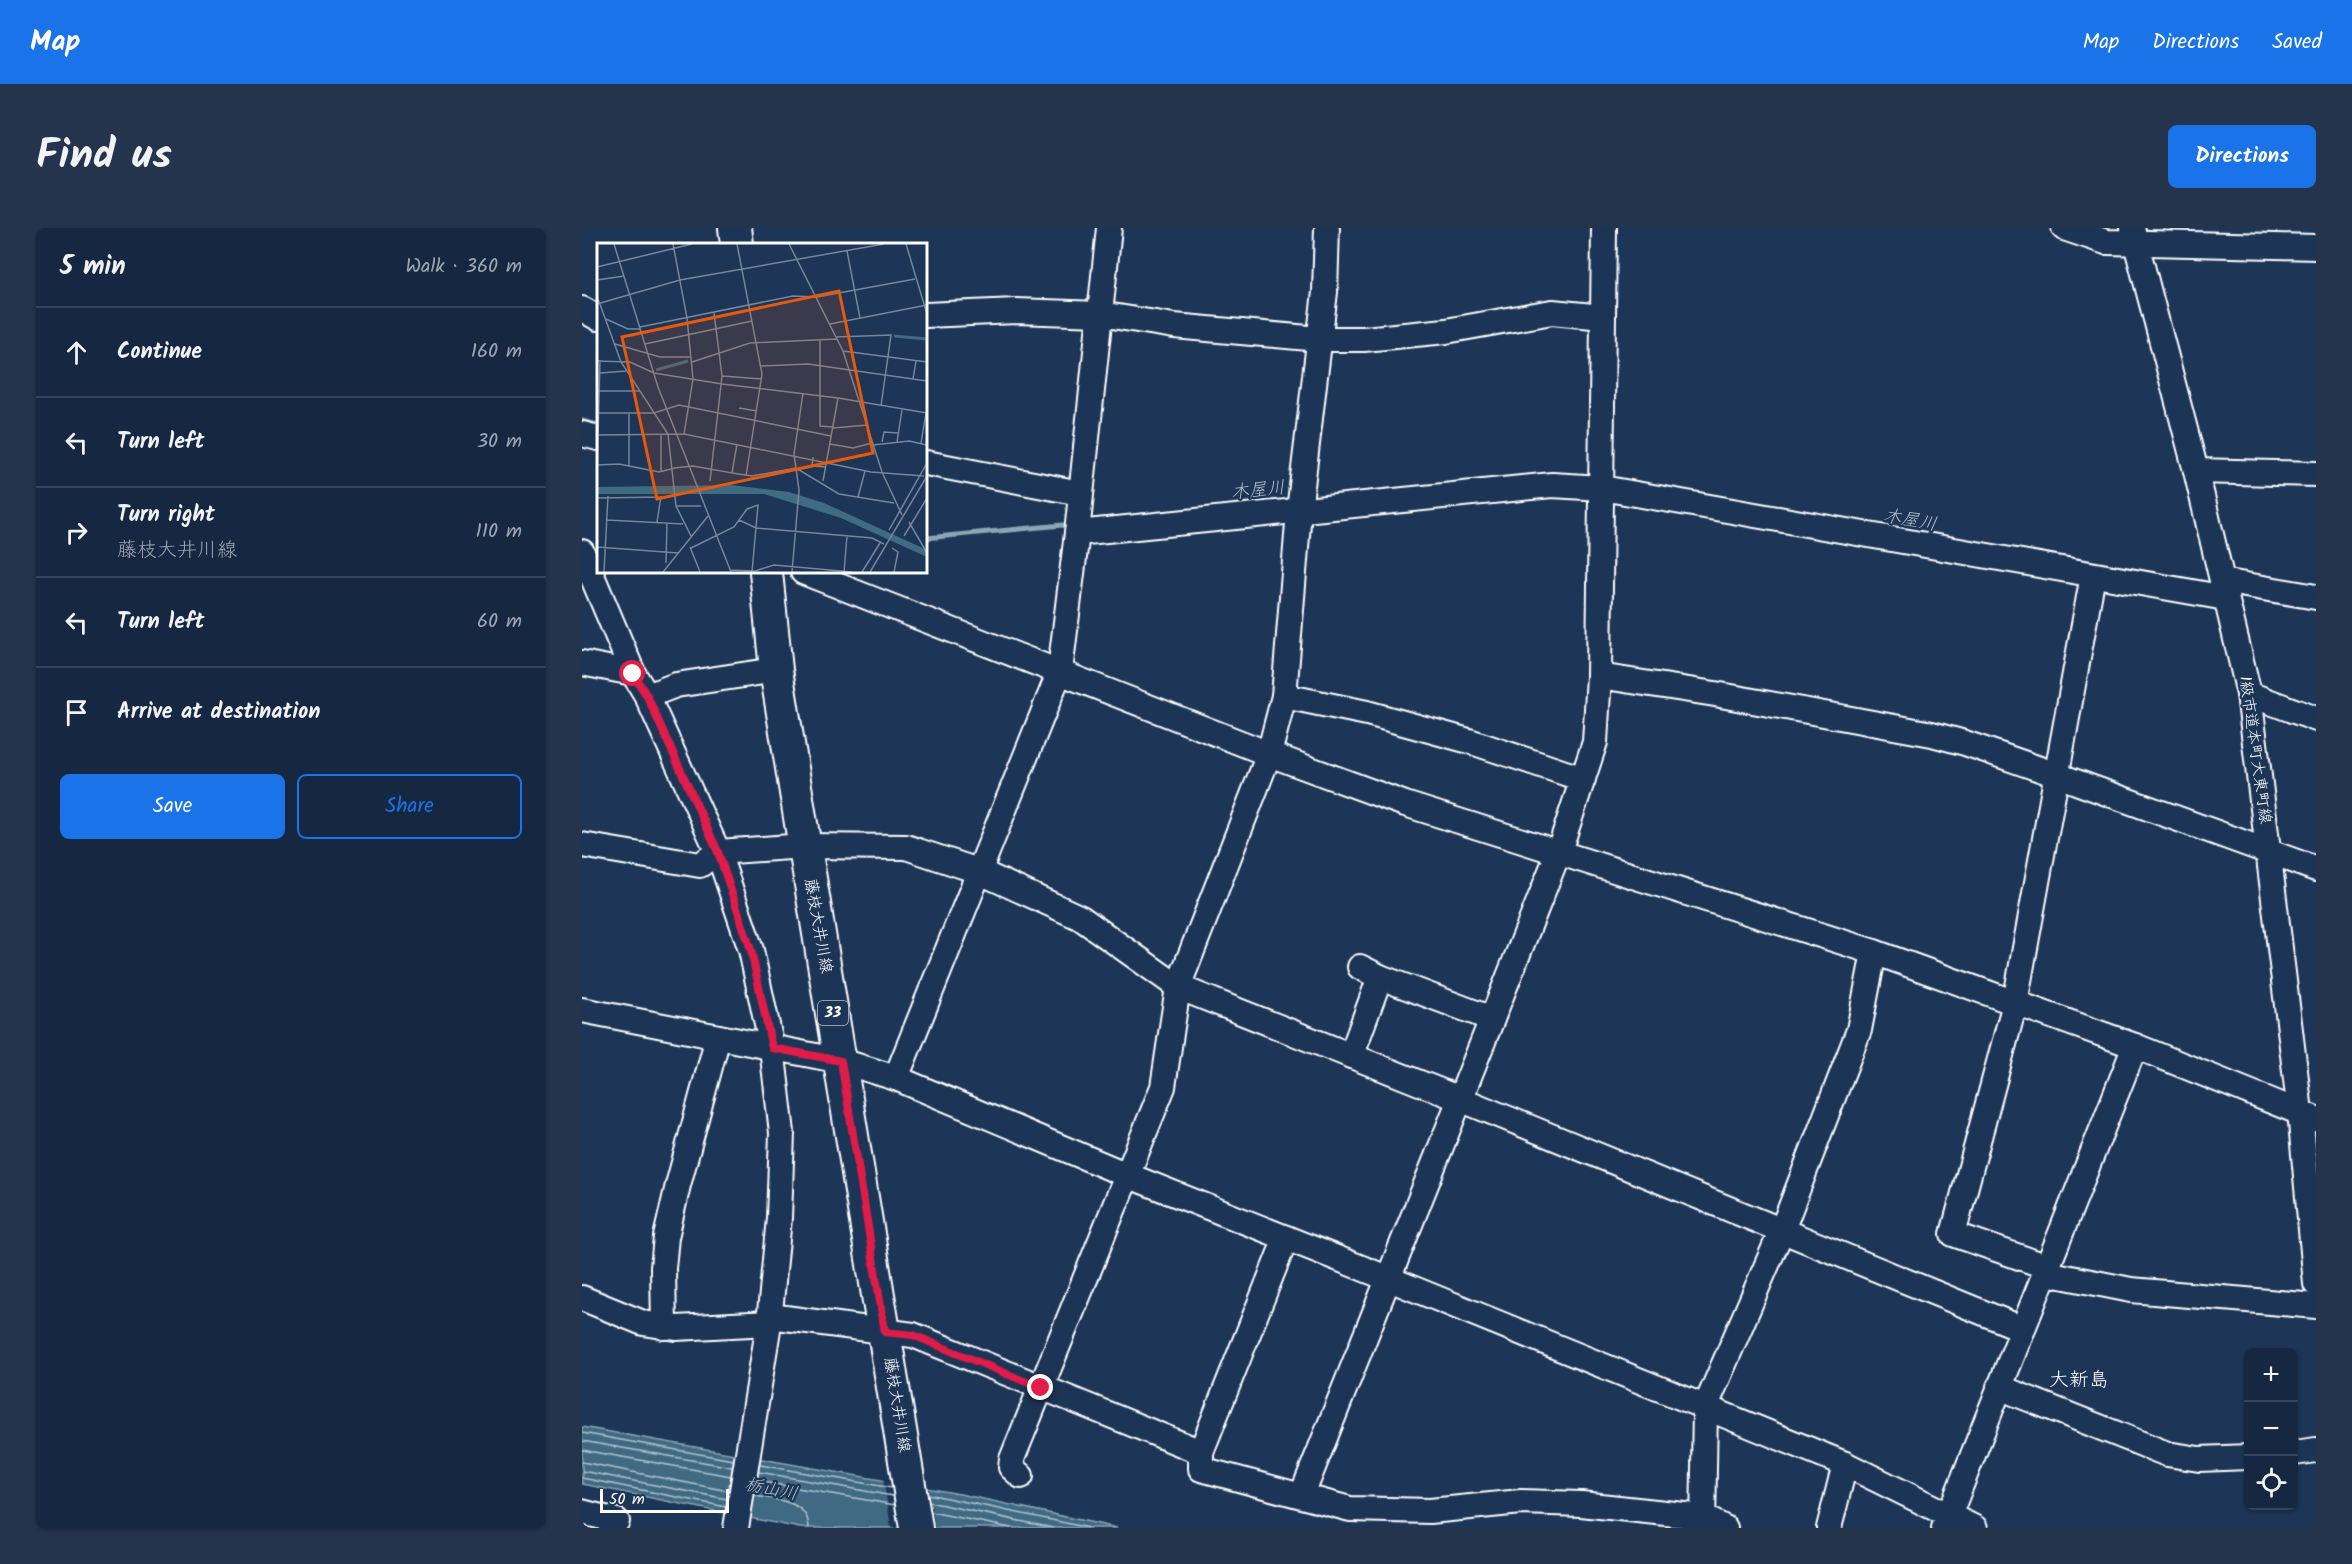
<!DOCTYPE html>
<meta charset="utf-8">
<style>
:root{--surface:#162841;--page:#23344c;--text:#f1f3f6;--muted:#9ea6b1;--line:#35445a;--accent:#1a73e8}
body{margin:0;font-family:Kalam,"Klee One",sans-serif;background:var(--page);color:var(--text)}
.controls{position:absolute;right:18px;bottom:18px;display:grid;overflow:hidden;border-radius:9px;box-shadow:0 2px 4px #0004}
.controls button{width:54px;height:54px;display:grid;place-items:center;padding:0;border:0;border-bottom:2px solid var(--line);background:var(--surface);color:var(--text);font:30px sans-serif}
.scale{position:absolute;left:18px;bottom:15px;width:129px;box-sizing:border-box;padding-left:6px;border:3px solid #fff;border-top:0;font-size:16px;line-height:21px;white-space:nowrap;color:#fff;-webkit-text-stroke:4px #1d3557;paint-order:stroke}
.stop{position:absolute;width:18px;height:18px;margin:-14px;border:4px solid #e11d48;border-radius:50%;background:#fff}
.stop.end{background:#e11d48;border-color:#fff;box-shadow:0 2px 6px #0008}
.list{margin:0;padding:0;list-style:none}
h2{display:flex;justify-content:space-between;align-items:center;height:78px;margin:0;padding:0 24px;font-size:26px}
h2 small{font-size:20px;font-weight:400;color:var(--muted)}
.list li{display:grid;grid-template-columns:39px 1fr auto;gap:18px;align-items:center;box-sizing:border-box;height:90px;padding:0 24px;border-top:2px solid var(--line)}
.list b{display:block;font-size:22px;white-space:nowrap}
.list p{margin:0;font-size:20px;white-space:nowrap;color:var(--muted)}
.list em{font-size:20px;font-style:normal;color:var(--muted)}
.actions{display:flex;gap:12px;padding:18px 24px}
.actions a{flex:1;padding:14px 0;border:2px solid var(--accent);border-radius:9px;text-align:center;font-size:21px;color:var(--accent)}
.actions .main{background:var(--accent);color:#fff}
.icon{flex:none;width:33px;height:33px;fill:none;stroke:currentColor;stroke-width:2;stroke-linecap:round;stroke-linejoin:round}
.map{position:relative;flex:none;width:1734px;height:1300px;overflow:hidden;border-radius:9px}
header{display:flex;align-items:center;gap:36px;box-sizing:border-box;height:84px;padding:0 30px;background:var(--accent);color:#fff}
header strong{font-size:28px}
nav{display:flex;gap:33px;margin-inline-start:auto;font-size:21px}
.intro{display:flex;align-items:center;justify-content:space-between;box-sizing:border-box;height:144px;padding:0 36px}
h1{margin:0;font-size:42px}
.button{padding:15px 27px;border-radius:9px;background:var(--accent);color:#fff;font-size:21px;font-weight:700}
main{display:flex;gap:36px;padding:0 36px}
aside{flex:1;background:var(--surface);border-radius:9px;box-shadow:0 2px 4px #0004}
.map>svg:first-child{display:block}
.water{fill:#3f6b83;stroke:#8ca6b5;stroke-width:1.5}
.pier{fill:#1d3557}
.lines{fill:none;stroke-linecap:round;stroke-linejoin:round}
.shore{stroke:#b2c4cd;stroke-width:1.5}
.stream{stroke:#8ca6b5;stroke-width:5}
.minor-casing{stroke:#fff;stroke-width:28}
.major-casing{stroke:#fff;stroke-width:36}
.minor{stroke:#1d3557;stroke-width:24}
.major{stroke:#1d3557;stroke-width:32}
.route{stroke:#e11d48;stroke-width:8}
.labels{text-anchor:middle;dominant-baseline:central;stroke-width:4.5;stroke-linejoin:round;paint-order:stroke}
.shield{fill:#1d3557;stroke:#bbc2cd;stroke-width:1.5}
.shield-label{font-size:15px;font-weight:bold;fill:#fff}
.street-label{font-size:16px;fill:#fff;stroke:#1d3557}
.water-label{font-size:18px;font-style:italic;fill:#b2c4cd;stroke:#1d3557}
.quarter-label{font-size:20px;fill:#fff;stroke:#1d3557}
.inset-river{fill:none;stroke:#3f6b83;stroke-width:3}
.inset-road{fill:none;stroke:#77869a;stroke-width:1.5}
.view{fill:#e8590c;fill-opacity:0.15;stroke:#e8590c;stroke-width:3}
.inset-edge{fill:none;stroke:#fff;stroke-width:3}
</style>
<header>
<strong>Map</strong>
<nav><a>Map</a><a>Directions</a><a>Saved</a></nav>
</header>
<div class="intro"><h1>Find us</h1><a class="button">Directions</a></div>
<main>
<aside>
<h2>5 min<small>Walk · 360 m</small></h2>
<ul class="list">
<li><svg class="icon" aria-label="ahead" viewBox="0 0 24 24"><path d="M12 20V5M6 11l6-6 6 6"/></svg><div><b>Continue</b></div><em>160 m</em></li>
<li><svg class="icon" aria-label="left" viewBox="0 0 24 24"><path d="M17 20v-9H6M10 6l-5 5 5 5"/></svg><div><b>Turn left</b></div><em>30 m</em></li>
<li><svg class="icon" aria-label="right" viewBox="0 0 24 24"><path d="M7 20v-9h11M14 6l5 5-5 5"/></svg><div><b>Turn right</b><p>藤枝大井川線</p></div><em>110 m</em></li>
<li><svg class="icon" aria-label="left" viewBox="0 0 24 24"><path d="M17 20v-9H6M10 6l-5 5 5 5"/></svg><div><b>Turn left</b></div><em>60 m</em></li>
<li><svg class="icon" aria-label="arrive" viewBox="0 0 24 24"><path d="M6 21V4h12l-3 4 3 4H6"/></svg><div><b>Arrive at destination</b></div></li>
</ul>
<div class="actions"><a class="main">Save</a><a>Share</a></div>
</aside>
<div class="map">
<svg width="1734" height="1300" viewBox="0 0 1734 1300">
<rect width="100%" height="100%" fill="#1d3557"/>
<filter id="ink" filterUnits="userSpaceOnUse"><feTurbulence type="fractalNoise" baseFrequency=".0167" numOctaves="2"/><feDisplacementMap in="SourceGraphic" scale="12" xChannelSelector="R" yChannelSelector="G"/><feConvolveMatrix kernelMatrix="1 2 1 2 8 2 1 2 1" color-interpolation-filters="sRGB"/></filter>
<g filter="url(#ink)">
<polygon class="water" points="0,1199 378,1266 535,1300 218,1300 0,1256"/>
<polygon class="pier" points="301,1249 346,1257 353,1300 309,1300"/>
<g class="lines">
<g class="shore">
<polyline points="0,1205 151,1232"/>
<polyline points="0,1213 150,1239"/>
<polyline points="0,1222 149,1248"/>
<polyline points="0,1234 146,1263"/>
<polyline points="178,1237 310,1260"/>
<polyline points="0,1243 145,1271"/>
<polyline points="177,1244 311,1268"/>
<polyline points="0,1250 144,1279"/>
<polyline points="175,1253 313,1277"/>
<polyline points="346,1266 507,1300"/>
<path d="M173,1268C194,1272 226,1272 227,1300"/>
<polyline points="347,1274 471,1300"/>
<polyline points="349,1284 429,1300"/>
</g>
<g class="stream">
<polyline points="0,193 16,197"/>
<polyline points="344,310 491,296"/>
</g>
<defs>
<g id="minor">
<polyline points="1482,0 1524,14 1734,19"/>
<polyline points="1550,0 1614,243 1667,466 1718,884 1734,1056"/>
<polyline points="0,81 16,90"/>
<polyline points="344,87 434,83 518,86 592,98 738,111 782,111 864,103 970,84 1021,89"/>
<polyline points="0,206 16,210"/>
<polyline points="344,235 498,265"/>
<polyline points="1614,243 1734,246"/>
<polyline points="495,305 970,257 1020,260 1644,370"/>
<polyline points="0,324 51,445 65,468 136,624 169,722 190,820 200,905 197,990 187,1095 154,1300"/>
<polyline points="221,344 687,526 823,576 1292,724 1553,818 1734,891"/>
<polyline points="1640,353 1734,369"/>
<polyline points="0,435 51,445"/>
<polyline points="1017,448 1133,466 1350,506 1383,515 1475,547 1734,641"/>
<polyline points="1667,466 1734,491"/>
<polyline points="65,468 94,457 194,442"/>
<polyline points="702,468 785,485 887,513 1001,551"/>
<polyline points="0,617 118,637 136,624 222,618 324,619 396,643 499,690 596,759 878,871 1441,1101"/>
<polyline points="778,739 798,749 910,791"/>
<polyline points="0,782 259,833 314,850 545,947 805,1050 1263,1236 1393,1300"/>
<polyline points="769,828 798,749"/>
<polyline points="314,850 478,443 495,305 527,0"/>
<polyline points="1466,1039 1371,1006 1433,775 1511,347"/>
<polyline points="1464,1045 1549,1062 1734,1078"/>
<polyline points="0,1070 61,1095 94,1100 187,1095"/>
<polyline points="188,1088 331,1107 619,1224 704,1010"/>
<polyline points="82,1099 81,1040 84,1009 96,957 136,809"/>
<polyline points="1417,1159 1585,1226 1617,1231 1666,1229"/>
<polyline points="619,1224 619,1241 768,1281 848,1283 939,1274 999,1276 1121,1289 1143,1300"/>
<polyline points="1712,1225 1734,1222"/>
<polyline points="439,1248 429,1239 430,1231 581,859 596,759 687,526 702,468 717,283 743,64 745,0"/>
<polyline points="720,1267 977,623 1013,514 1017,448 1022,0"/>
<polyline points="0,1284 35,1293"/>
<polyline points="1121,1300 1123,1180 1200,1002 1277,802 1292,724"/>
<polyline points="1247,1300 1263,1236"/>
<polyline points="1362,1300 1553,818"/>
</g>
<g id="major">
<polyline points="153,0 155,16"/>
<polyline points="184,344 194,442 334,1300"/>
</g>
</defs>
<use href="#minor" class="minor-casing"/>
<use href="#major" class="major-casing"/>
<use href="#minor" class="minor"/>
<use href="#major" class="major"/>
</g>
</g>
<g class="lines" filter="url(#ink)">
<polyline class="route" points="51,446 65,468 136,624 169,722 190,820 259,833 303,1104 331,1107 459,1160"/>
</g>
<g class="labels">
<rect class="shield" x="236" y="773" width="30" height="24" rx="4.5"/>
<g class="shield-label">
<text x="251" y="785">33</text>
</g>
<g class="street-label">
<text transform="translate(1673 522) rotate(82)">1級市道本町大東町線</text>
<text transform="translate(236 698) rotate(80)">藤枝大井川線</text>
<text transform="translate(315 1177) rotate(81)">藤枝大井川線</text>
</g>
<g class="water-label">
<text transform="translate(676 263) rotate(-6)">木屋川</text>
<text transform="translate(1328 293) rotate(10)">木屋川</text>
<text transform="translate(189 1262) rotate(11)">栃山川</text>
</g>
<g class="quarter-label">
<text x="1497" y="1153">大新島</text>
</g>
</g>
<g transform="translate(15 15)">
<rect width="330" height="330" fill="#1d3557"/>
<path d="M134,242L192,249L227,260L330,307V314L244,275L167,251H0V244Z" fill="#3f6b83"/>
<path class="inset-river" d="M297,93L330,96M59,127L91,118"/>
<path class="inset-road" d="M17,1L61,144L134,329M76,1L90,75L96,136L87,191M140,1L165,131L149,233M192,1L246,108L285,229L305,272M309,1L330,71M250,8L263,75M0,24L95,1M0,37L27,33M0,53L24,119L71,191L79,263L94,293M0,61L83,37L287,1M9,76L31,86H43M233,81L330,62M43,84L196,53L220,54L318,36M239,94L294,92L284,163M223,97V183L236,184M18,101L63,114H94M48,101L155,78M246,108L330,119M0,118L33,119L57,130L125,141L241,155L330,170M95,119L153,100L240,96M164,123L211,121L330,138M3,130L29,128M125,133L165,136M316,136L319,118M1,148H43M142,165L160,168M0,170H57L82,162L234,193M32,171V223M236,185L271,182M64,191V229M0,192L87,191L274,229L327,233M285,199L287,189L301,190M300,199L305,167M324,200L329,170M233,201L256,205L275,200M276,202L312,198L330,202M216,214L215,223L229,224M0,222L22,221L62,229L78,225M77,225L96,223L135,230L140,201M135,230L155,233L199,225L242,251L297,260M0,238L3,117M113,238L125,133L117,70M226,238L241,155M261,254L268,228M0,255L64,254M79,263H104M10,277L86,281M142,277L159,285L275,295L287,301M60,279L64,253M312,279L330,310M292,287L330,220M307,293L330,255M0,304L81,310M93,304L103,329M94,305L137,284L150,266L161,262L155,329M295,305L301,309L297,329M69,320L70,280M133,327L158,328L177,322L255,329M7,329L11,253M66,329L111,273M195,329L202,247L197,211L206,150M247,329L250,293M265,329L283,300M273,329L330,233"/>
<path class="view" d="M242,48L276,210L60,256L25,94Z"/>
<rect width="330" height="330" class="inset-edge"/>
</g>
</svg>
<div class="controls">
<button>+</button>
<button>−</button>
<button><svg class="icon" aria-label="locate" viewBox="0 0 24 24"><circle cx="12" cy="12" r="6"/><path d="M12 2v4M12 18v4M2 12h4M18 12h4"/></svg></button>
</div>
<div class="scale">50 m</div>
<div class="stop" style="left:51px;top:446px"></div>
<div class="stop end" style="left:459px;top:1160px"></div>
</div>
</main>
